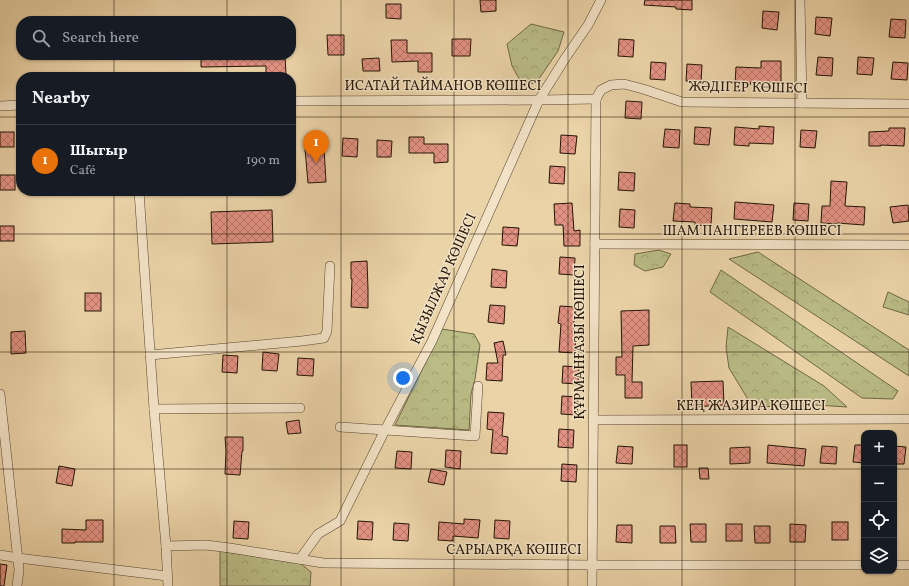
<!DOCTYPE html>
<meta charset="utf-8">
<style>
:root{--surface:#171b24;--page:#20242c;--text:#f1f3f6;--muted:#9ea1a6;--line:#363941;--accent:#b45309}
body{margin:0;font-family:Vollkorn,serif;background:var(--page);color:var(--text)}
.controls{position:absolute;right:12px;bottom:12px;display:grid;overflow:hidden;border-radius:8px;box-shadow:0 1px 3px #0004}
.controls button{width:36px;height:36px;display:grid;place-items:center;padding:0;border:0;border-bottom:1px solid var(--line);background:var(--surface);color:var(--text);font:20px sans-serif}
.you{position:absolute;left:403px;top:378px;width:14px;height:14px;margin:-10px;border:3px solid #fff;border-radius:50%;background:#1a73e8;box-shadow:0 0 0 6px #1a73e833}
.badge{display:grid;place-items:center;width:26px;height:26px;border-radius:50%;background:var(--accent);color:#fff;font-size:13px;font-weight:700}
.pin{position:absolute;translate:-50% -33px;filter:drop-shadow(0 1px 2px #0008)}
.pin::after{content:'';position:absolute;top:21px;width:14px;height:12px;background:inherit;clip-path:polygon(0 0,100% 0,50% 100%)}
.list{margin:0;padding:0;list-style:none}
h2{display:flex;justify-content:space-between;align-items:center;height:52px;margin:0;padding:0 16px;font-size:17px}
h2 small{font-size:13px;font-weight:400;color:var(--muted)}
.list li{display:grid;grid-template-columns:26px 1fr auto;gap:12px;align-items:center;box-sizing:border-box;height:72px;padding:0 16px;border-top:1px solid var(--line)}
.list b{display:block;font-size:15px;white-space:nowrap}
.list p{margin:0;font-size:13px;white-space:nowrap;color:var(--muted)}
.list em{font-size:13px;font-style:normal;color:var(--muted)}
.icon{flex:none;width:22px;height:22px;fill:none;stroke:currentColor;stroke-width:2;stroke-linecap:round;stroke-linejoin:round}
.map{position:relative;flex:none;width:909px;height:586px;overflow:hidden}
.search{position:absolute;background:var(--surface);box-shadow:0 1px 3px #0004;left:16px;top:16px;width:280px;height:44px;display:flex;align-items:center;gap:10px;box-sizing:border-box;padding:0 14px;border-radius:16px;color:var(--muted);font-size:15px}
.panel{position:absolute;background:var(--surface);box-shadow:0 1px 3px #0004;left:16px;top:72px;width:280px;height:124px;border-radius:16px}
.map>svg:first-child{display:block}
.forest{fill:url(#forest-crowns);stroke:#6e6845}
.building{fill:url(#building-cross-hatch);stroke:#231404}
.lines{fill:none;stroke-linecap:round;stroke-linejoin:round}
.minor-casing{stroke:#55442d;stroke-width:10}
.minor{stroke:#f2e2c6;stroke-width:9}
.grid{fill:none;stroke:#231404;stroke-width:1;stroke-opacity:0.55}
.labels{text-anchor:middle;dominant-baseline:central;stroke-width:3;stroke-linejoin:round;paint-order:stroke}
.street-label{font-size:14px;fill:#231404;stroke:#f2e2c6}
</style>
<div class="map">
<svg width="909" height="586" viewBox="0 0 909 586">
<defs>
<pattern id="forest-crowns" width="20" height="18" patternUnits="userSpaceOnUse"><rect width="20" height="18" fill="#babc86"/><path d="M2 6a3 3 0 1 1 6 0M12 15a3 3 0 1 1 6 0" fill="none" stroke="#a0a172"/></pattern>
<pattern id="building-cross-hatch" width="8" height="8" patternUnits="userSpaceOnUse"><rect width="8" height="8" fill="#e39283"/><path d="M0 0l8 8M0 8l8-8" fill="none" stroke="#b87669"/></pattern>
</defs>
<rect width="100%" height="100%" fill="#ebd3a8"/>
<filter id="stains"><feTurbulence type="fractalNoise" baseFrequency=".005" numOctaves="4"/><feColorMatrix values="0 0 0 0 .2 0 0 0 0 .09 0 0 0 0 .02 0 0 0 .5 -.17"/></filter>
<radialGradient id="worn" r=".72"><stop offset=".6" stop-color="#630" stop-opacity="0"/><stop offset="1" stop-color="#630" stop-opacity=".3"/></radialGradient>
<g class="forest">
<polygon points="531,24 564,32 558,51 536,83 522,84 512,66 507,44"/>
<polygon points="659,250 671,254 663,267 645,271 634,265 635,254"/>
<polygon points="758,252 909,350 909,376 729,259"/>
<polygon points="721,270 898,391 893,399 862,398 710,292"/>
<polygon points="888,292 909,302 909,315 883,307"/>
<polygon points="728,327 824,386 847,407 817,405 788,407 752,406 729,368 726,347"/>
<polygon points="442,329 474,334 480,345 475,379 471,394 469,430 395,425"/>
<polygon points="220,551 300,563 311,572 310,586 220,586"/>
</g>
<g class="building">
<polygon points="480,0 496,0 496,11 481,12"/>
<polygon points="645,0 692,0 692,10 676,9 676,7 644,5"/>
<polygon points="386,4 401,4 401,19 386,18"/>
<polygon points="763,11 779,12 777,30 762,28"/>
<polygon points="816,17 832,18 830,36 815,34"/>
<polygon points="891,19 906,20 905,38 889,37"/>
<polygon points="327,35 344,35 344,55 328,55"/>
<polygon points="452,39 471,39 470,56 452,56"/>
<polygon points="619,39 634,40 633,57 618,56"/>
<polygon points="391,40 407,40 407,53 432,53 432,72 418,72 418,61 392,62"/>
<polygon points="201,55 258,55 258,58 285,56 286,74 266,75 266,66 201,67"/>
<polygon points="818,57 833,58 832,76 816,75"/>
<polygon points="858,57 874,58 872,75 857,74"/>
<polygon points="379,58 380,71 363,71 362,59"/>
<polygon points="761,61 781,61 781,83 751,82 750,85 735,84 736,67 761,68"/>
<polygon points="651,62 666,63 665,80 650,79"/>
<polygon points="893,62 908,63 907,80 891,79"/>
<polygon points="687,64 702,65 701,82 686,81"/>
<polygon points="626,101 642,102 641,119 625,118"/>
<polygon points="759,126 774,127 773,144 749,143 749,146 734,145 735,127 759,129"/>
<polygon points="695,127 711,128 709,145 694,144"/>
<polygon points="889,128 905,128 904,146 881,145 881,146 869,146 869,132 889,131"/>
<polygon points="665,129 680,130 679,148 663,147"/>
<polygon points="801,130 817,131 815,148 800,147"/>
<rect x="0" y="132" width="14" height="15"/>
<polygon points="561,135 577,136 575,154 560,153"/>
<polygon points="409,137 424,137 424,144 448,144 448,162 434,163 434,153 409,153"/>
<polygon points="343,138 358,139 357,157 342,156"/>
<polygon points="377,140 392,141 391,157 377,157"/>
<polygon points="324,148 326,182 308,183 305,149"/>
<polygon points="550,166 565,167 564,184 549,183"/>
<polygon points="619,172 635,173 634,191 618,190"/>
<rect x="0" y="175" width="15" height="15"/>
<polygon points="831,181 847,182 845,206 865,207 864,225 837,223 837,224 821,223 822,206 830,206"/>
<polygon points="735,202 774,205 772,222 734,219"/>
<polygon points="572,203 574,231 580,230 580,246 564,246 563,225 555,225 554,204"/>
<polygon points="675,203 690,204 690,207 712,208 711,226 695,225 695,222 673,221"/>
<polygon points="794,203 809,204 808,221 793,220"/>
<polygon points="908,205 909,221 893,223 890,207"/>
<polygon points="620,209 635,210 634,228 619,227"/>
<polygon points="272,210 273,242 212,244 211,212"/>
<rect x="0" y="226" width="14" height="15"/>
<polygon points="503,227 519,228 517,246 502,245"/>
<polygon points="560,257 575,258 574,275 559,274"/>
<polygon points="367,261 368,289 368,308 351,307 352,279 351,279 351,262"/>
<polygon points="492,269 507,271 506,288 491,287"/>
<rect x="85" y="293" width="16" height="18"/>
<polygon points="490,305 505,306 504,324 488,322"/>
<polygon points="560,306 575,307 573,335 576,335 575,353 559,352 561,324 558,323"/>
<polygon points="649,310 649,345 633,346 632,382 642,382 642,398 625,398 625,375 616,375 616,357 622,357 621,311"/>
<polygon points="25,331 26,353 11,354 11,332"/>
<polygon points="503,341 506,355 503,355 502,381 486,380 487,363 498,363 494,343"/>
<polygon points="263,352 279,354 277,371 262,370"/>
<polygon points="223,355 238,356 237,373 222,372"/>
<polygon points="298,358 314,359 313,376 297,375"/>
<polygon points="563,366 579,367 578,384 562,383"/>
<polygon points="723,381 724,405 692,407 691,382"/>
<polygon points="562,396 578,397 577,415 561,414"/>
<polygon points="488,412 504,413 502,436 508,437 507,454 491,453 493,430 487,429"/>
<polygon points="299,420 301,433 288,434 286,422"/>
<polygon points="559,429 574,430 573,448 558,447"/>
<polygon points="225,437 243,437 243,451 242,451 240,475 225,474 226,451"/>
<rect x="674" y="445" width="13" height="22"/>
<polygon points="768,445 806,449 804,466 767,463"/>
<polygon points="855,445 864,445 864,463 853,462"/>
<polygon points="618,446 633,447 632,464 616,463"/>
<polygon points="822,446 837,447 836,464 820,463"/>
<polygon points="894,446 906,447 904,464 894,464"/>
<polygon points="750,447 750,463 730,464 730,448"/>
<polygon points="446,450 461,451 460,469 445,467"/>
<polygon points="397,451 412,452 411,469 395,468"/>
<polygon points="562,464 577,465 576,482 561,481"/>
<polygon points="59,466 75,469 72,486 56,483"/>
<polygon points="699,468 708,468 709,479 700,479"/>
<polygon points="431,469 447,472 444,485 428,482"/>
<polygon points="464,519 480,520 478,538 453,536 453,541 438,540 439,522 464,524"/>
<polygon points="86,520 103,520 103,542 75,542 75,543 62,543 62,529 86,530"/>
<polygon points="495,520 510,521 509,539 494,538"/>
<polygon points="234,521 249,522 248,539 233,538"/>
<polygon points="358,521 373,522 372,540 357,539"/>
<rect x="832" y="522" width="16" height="18"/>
<polygon points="394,523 409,524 408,541 393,540"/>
<polygon points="690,524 706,524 706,542 691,542"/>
<rect x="726" y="524" width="16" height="17"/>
<polygon points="790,524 806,525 805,542 790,542"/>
<polygon points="617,525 632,525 632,543 616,542"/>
<polygon points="660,526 675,526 676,543 660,543"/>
<polygon points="754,526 770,526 770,543 755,543"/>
<polygon points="0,564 7,565 4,586 0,586"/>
</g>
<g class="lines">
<defs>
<g id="minor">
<polyline points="800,0 802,103"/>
<polyline points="596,99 601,90 611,85 624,84 643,89 682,102 909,104"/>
<polyline points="291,101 539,100 596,99"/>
<polyline points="0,106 21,105"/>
<polyline points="139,191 154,409 166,546 168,586"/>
<polyline points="595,244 909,245"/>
<polyline points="150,355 302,341 324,338 327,331 330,266"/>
<polyline points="0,394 19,570 17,586"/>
<polyline points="154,409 300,408"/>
<polyline points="593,420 909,419"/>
<polyline points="340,427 475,436 478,386"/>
<polyline points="166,546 206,545 230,548 323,563 593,565 864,565"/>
<polyline points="0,555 18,558 167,576"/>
<polyline points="300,559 318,534 340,521 385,430 432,341 539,100 566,57 588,25 601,0"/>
<polyline points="894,565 909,565"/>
<polyline points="592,586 596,99"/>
</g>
</defs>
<use href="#minor" class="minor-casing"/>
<use href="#minor" class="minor"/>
</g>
<path class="grid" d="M114,0V21M227,0V21M341,0V586M454,0V586M568,0V586M682,0V586M795,0V586M114,55V77M227,55V77M0,117H21M291,117H909M114,191V586M227,191V586M0,234H909M0,352H909M0,469H864M894,469H909"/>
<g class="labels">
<g class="street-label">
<text x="443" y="86">ИСАТАЙ ТАЙМАНОВ КӨШЕСІ</text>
<text transform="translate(748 88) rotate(1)">ЖӘДІГЕР КӨШЕСІ</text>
<text x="752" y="231">ШАМ ПАНГЕРЕЕВ КӨШЕСІ</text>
<text transform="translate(444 279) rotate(-66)">ҚЫЗЫЛЖАР КӨШЕСІ</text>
<text transform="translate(580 342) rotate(-90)">ҚҰРМАНҒАЗЫ КӨШЕСІ</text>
<text x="751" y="406">КЕҢ ЖАЗИРА КӨШЕСІ</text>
<text x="514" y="550">САРЫАРҚА КӨШЕСІ</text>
</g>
</g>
<rect width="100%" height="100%" filter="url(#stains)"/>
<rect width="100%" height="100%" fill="url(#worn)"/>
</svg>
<div class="controls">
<button>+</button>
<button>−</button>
<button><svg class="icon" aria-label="locate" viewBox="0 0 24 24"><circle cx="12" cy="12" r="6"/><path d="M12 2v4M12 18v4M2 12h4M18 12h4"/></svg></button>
<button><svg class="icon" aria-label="layers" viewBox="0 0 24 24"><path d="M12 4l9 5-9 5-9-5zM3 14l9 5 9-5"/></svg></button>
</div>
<div class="you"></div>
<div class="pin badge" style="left:316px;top:163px;background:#e8710a">1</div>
<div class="search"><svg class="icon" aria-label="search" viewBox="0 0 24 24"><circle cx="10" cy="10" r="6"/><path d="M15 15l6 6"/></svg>Search here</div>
<section class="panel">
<h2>Nearby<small></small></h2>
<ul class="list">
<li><span class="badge" style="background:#e8710a">1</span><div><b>Шыгыр</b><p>Café</p></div><em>190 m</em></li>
</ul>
</section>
</div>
